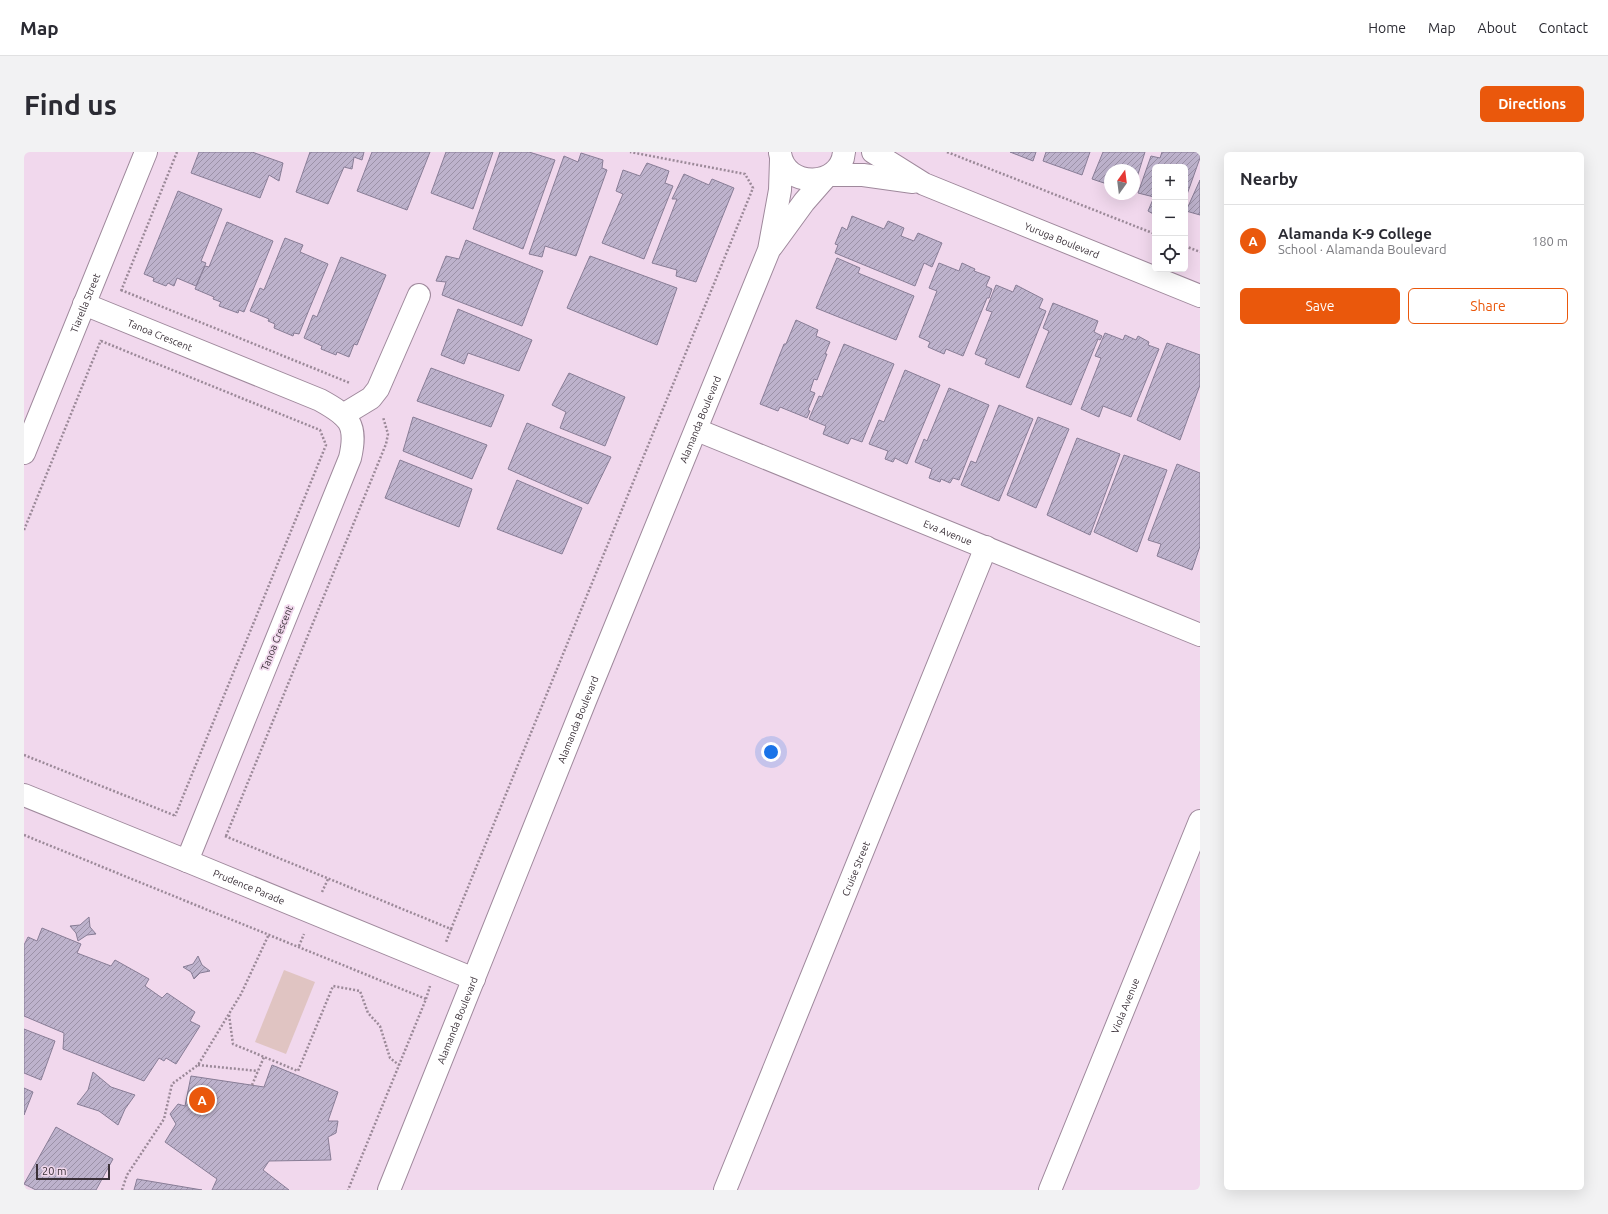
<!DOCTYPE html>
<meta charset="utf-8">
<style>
:root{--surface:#fff;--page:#f2f2f3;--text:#2b2b33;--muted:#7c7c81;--line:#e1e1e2;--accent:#ea580c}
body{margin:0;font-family:Ubuntu,sans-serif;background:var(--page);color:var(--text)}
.controls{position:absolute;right:12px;top:12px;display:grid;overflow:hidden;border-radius:6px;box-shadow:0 4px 16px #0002}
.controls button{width:36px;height:36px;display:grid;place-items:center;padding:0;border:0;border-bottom:1px solid var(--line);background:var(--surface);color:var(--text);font:20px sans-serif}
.compass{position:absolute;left:1080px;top:12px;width:36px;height:36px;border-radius:50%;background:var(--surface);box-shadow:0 4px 16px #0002;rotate:14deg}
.scale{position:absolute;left:12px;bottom:10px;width:74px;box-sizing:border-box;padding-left:4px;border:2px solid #3a3038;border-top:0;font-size:11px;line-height:14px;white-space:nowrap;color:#3a3038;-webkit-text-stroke:3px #f1d8ed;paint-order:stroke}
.you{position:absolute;left:747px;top:600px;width:14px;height:14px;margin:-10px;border:3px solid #fff;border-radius:50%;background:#1a73e8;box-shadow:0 0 0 6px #1a73e833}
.badge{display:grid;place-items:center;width:26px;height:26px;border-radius:50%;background:var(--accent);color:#fff;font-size:13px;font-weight:700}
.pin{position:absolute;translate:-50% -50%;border:2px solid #fff;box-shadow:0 1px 4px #0006}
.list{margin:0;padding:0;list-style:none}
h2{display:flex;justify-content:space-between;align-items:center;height:52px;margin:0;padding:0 16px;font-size:17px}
h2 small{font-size:13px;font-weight:400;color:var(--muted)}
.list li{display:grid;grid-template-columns:26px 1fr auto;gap:12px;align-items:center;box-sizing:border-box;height:72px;padding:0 16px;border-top:1px solid var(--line)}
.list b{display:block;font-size:15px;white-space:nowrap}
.list p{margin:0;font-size:13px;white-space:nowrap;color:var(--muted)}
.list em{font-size:13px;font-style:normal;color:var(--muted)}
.actions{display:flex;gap:8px;padding:12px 16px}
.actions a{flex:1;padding:9px 0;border:1px solid var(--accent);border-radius:6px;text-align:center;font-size:14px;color:var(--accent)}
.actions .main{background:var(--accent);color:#fff}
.icon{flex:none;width:22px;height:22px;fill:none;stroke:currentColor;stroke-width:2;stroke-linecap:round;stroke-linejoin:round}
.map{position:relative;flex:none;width:1176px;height:1038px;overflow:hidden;border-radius:6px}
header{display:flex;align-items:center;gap:24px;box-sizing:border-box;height:56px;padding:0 20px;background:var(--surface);border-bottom:1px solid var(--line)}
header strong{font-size:19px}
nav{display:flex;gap:22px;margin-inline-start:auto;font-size:14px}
.intro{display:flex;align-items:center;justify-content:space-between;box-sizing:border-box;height:96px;padding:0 24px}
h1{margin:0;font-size:28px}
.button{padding:10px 18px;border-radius:6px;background:var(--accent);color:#fff;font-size:14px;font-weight:700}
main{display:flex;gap:24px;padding:0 24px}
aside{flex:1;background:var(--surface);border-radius:6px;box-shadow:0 4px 16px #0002}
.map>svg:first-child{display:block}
.pitch{fill:#e0c4c2}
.building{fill:url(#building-hatch);stroke:#887d96}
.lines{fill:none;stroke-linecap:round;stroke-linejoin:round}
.minor-casing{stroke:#9f899c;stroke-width:24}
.path{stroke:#9b8998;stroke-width:2.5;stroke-dasharray:2 2;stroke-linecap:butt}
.minor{stroke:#fff;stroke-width:22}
.labels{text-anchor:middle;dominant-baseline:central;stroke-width:3.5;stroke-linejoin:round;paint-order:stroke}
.street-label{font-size:10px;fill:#3a3038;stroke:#f1d8ed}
</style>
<header>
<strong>Map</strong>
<nav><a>Home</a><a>Map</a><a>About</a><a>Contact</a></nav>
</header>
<div class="intro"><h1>Find us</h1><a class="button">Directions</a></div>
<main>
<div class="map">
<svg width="1176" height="1038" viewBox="0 0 1176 1038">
<defs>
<pattern id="building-hatch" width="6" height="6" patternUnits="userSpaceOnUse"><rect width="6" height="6" fill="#bdb2cc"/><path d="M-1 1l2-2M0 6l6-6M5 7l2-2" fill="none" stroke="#9b91a7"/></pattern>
</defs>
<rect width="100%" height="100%" fill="#f1d8ed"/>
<polygon class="pitch" points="260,818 291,830 262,902 231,890"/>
<g class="building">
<polygon points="175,0 228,0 259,11 255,29 245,23 236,46 167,21"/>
<polygon points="286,0 340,0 338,8 330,5 328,17 320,15 304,52 272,40"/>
<polygon points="348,0 406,0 383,58 333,39"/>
<polygon points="422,0 469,0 449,57 407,41"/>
<polygon points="476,0 505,0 531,8 499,97 449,77"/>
<polygon points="986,0 1012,0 1009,9"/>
<polygon points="1022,0 1066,0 1058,23 1019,9"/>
<polygon points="1079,0 1121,0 1110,35 1110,18 1086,18 1086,33 1068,27"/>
<polygon points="1138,0 1176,0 1176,6 1161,48 1161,15 1131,15 1131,63 1124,59 1130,45 1114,41 1127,4 1136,6"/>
<polygon points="557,1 579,8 578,16 583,18 552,104 521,94 518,105 505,102 540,4 554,10"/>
<polygon points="623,11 645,19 641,31 649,34 620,107 578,91 599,42 592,39 599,18 616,24"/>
<polygon points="660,22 685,33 688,27 710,36 672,130 652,124 653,118 628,111 653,47 648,47"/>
<polygon points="1176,28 1176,63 1162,59"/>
<polygon points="154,39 198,57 177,109 182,111 172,134 153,126 150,134 144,131 142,134 129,129 130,126 120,122"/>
<polygon points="828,64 860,77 864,69 880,76 877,84 890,89 894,81 918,91 908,115 900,111 891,134 811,101 814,93 811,92 818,75 823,78"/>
<polygon points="203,70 249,89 220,160 215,158 214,161 195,154 197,150 189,147 190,145 171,137 181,114 185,115"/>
<polygon points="261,86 279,93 276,100 304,112 275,182 270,181 269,184 250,176 251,172 244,169 245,167 226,159 236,136 240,138"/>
<polygon points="442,88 519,119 498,174 418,143 422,130 412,129 422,104 435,107"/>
<polygon points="566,104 653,136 633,193 543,156"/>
<polygon points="317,105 362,123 333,193 330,192 325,205 313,200 312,203 297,197 298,194 280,186 289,163 293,165"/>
<polygon points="813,106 836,116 834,121 890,144 872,188 792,156"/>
<polygon points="915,111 935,119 938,111 951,117 950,119 966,125 962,134 968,137 965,146 963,146 939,204 922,197 920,202 904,195 906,190 895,185 913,139 905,136"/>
<polygon points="972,133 989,140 992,133 1019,147 1015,156 1022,159 995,226 961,212 963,207 951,202 968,160 962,158"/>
<polygon points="1029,151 1074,169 1070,180 1078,184 1076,188 1074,187 1047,253 1002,235 1025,179 1019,176"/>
<polygon points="434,157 508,188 495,219 444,201 440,212 417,203"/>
<polygon points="772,168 794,178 792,184 806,190 801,202 803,202 793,228 790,227 786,239 791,241 784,258 786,259 783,266 756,255 754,259 736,252 760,192 762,192"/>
<polygon points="1081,181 1099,188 1101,183 1112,188 1114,184 1125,190 1124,193 1135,197 1107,265 1079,254 1075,265 1057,257 1077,206 1071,204"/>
<polygon points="1143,191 1176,203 1176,233 1156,288 1113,268"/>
<polygon points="820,192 870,212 838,290 827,286 824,292 799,282 802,274 785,267 795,244 798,245"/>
<polygon points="407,216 480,243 467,275 393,249"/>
<polygon points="881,218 916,233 883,312 871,306 869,310 861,307 864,299 845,292 855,268 860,270"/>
<polygon points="545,221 601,245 581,294 536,276 542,260 528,253"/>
<polygon points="925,236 965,253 935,328 929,326 926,331 917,327 916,330 905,326 908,317 891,310 900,287 903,289"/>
<polygon points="975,253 1009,267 975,349 937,333 947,309 952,311"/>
<polygon points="389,265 463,293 448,327 379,299"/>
<polygon points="1014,265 1045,277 1012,356 983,343"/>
<polygon points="503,271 587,305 564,352 484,317"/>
<polygon points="1053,286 1096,302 1066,383 1023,363"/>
<polygon points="1100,303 1143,318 1113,400 1070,380"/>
<polygon points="376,308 448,337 435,375 361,346"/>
<polygon points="1153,312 1176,321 1176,394 1168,418 1133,404 1137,392 1124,388"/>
<polygon points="493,328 558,356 538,402 473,377"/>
<polygon points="65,765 66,775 72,782 63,783 54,789 52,781 46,774 56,773"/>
<polygon points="18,776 57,792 53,801 87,814 91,808 125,827 121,834 138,846 143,841 171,860 166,869 176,874 152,912 142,906 140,909 135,906 120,929 39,897 40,881 0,864 0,793 4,785 13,789"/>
<polygon points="174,804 178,813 186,819 176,821 170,827 167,820 159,815 169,812"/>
<polygon points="0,877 31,889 17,928 0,921"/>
<polygon points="248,913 314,940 304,969 314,969 312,981 304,985 307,1008 245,1009 239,1018 265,1038 188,1038 193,1027 141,990 152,972 146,962 154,952 161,954 167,924 240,935"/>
<polygon points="69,920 87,935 111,943 101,957 94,973 75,959 53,952 64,938"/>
<polygon points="0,936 9,940 0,963"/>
<polygon points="32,975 89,1007 72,1038 12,1038 0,1032"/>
<polygon points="113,1027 178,1038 110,1038"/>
</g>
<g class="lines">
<defs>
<g id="minor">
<path id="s1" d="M849,0L900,32L1176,144"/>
<path d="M756,1C761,37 817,36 820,0"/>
<polyline points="807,23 839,23 889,30"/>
<polyline points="748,94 780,50 801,26"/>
<path id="s2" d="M60,152L296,248C325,264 334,272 326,306L163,709"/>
<polyline points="319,263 347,246 354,237 395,143"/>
<path id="s3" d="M673,278L1176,483"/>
<path id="s4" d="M0,301L122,0"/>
<path id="s5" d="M0,643L163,709L450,827"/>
<path id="s6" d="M365,1038L561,549L745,98L756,38L757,8"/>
<path id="s7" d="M701,1038L962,395"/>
<path id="s8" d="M1026,1038L1176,669"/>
</g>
</defs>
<use href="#minor" class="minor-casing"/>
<g class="path">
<polyline points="923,0 1131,82"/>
<polyline points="1161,94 1176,100"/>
<polyline points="97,138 326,231"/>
<polyline points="97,139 153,0"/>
<polyline points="77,189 296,278 302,293 151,664"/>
<polyline points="0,378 77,188"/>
<polyline points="0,603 152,664"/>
<polyline points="0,683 402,847 324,1038"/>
<polyline points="201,684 427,777 422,790"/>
<polyline points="202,684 362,292 364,282 359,265"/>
<polyline points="298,740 304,727"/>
<polyline points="427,777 729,36 721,22 606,0"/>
<polyline points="275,794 280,782"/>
<polyline points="402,847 406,834"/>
<polyline points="205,863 209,892 274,919 309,834 336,839 344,861 356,874 366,906 375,913"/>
<polyline points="174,913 234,919"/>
<polyline points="228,933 240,905"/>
<polyline points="98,1038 103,1023 140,967 148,932 174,913 217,842 245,782"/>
</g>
<use href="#minor" class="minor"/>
</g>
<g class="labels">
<g class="street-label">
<text stroke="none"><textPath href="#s1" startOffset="209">Yuruga Boulevard</textPath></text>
<text stroke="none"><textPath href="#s4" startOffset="162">Tiarella Street</textPath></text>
<text stroke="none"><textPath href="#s2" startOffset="82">Tanoa Crescent</textPath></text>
<text stroke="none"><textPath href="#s6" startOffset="831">Alamanda Boulevard</textPath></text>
<text stroke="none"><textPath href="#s3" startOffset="271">Eva Avenue</textPath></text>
<text transform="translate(253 486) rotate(-68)">Tanoa Crescent</text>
<text stroke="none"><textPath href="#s6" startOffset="507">Alamanda Boulevard</textPath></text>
<text stroke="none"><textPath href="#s7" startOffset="347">Cruise Street</textPath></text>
<text stroke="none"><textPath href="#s5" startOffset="243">Prudence Parade</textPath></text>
<text stroke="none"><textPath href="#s8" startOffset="199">Viola Avenue</textPath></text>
<text stroke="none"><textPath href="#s6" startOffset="183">Alamanda Boulevard</textPath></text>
</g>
</g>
</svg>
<div class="controls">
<button>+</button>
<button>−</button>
<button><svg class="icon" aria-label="locate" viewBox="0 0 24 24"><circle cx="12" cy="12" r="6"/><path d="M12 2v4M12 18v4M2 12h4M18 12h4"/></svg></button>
</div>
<svg class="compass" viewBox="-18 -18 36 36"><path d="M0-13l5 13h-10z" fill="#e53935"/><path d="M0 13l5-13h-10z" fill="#7c7c81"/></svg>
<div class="scale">20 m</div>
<div class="you"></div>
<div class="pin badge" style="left:178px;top:948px">A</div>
</div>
<aside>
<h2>Nearby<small></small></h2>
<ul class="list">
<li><span class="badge">A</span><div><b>Alamanda K-9 College</b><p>School · Alamanda Boulevard</p></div><em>180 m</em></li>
</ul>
<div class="actions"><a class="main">Save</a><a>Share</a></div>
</aside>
</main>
